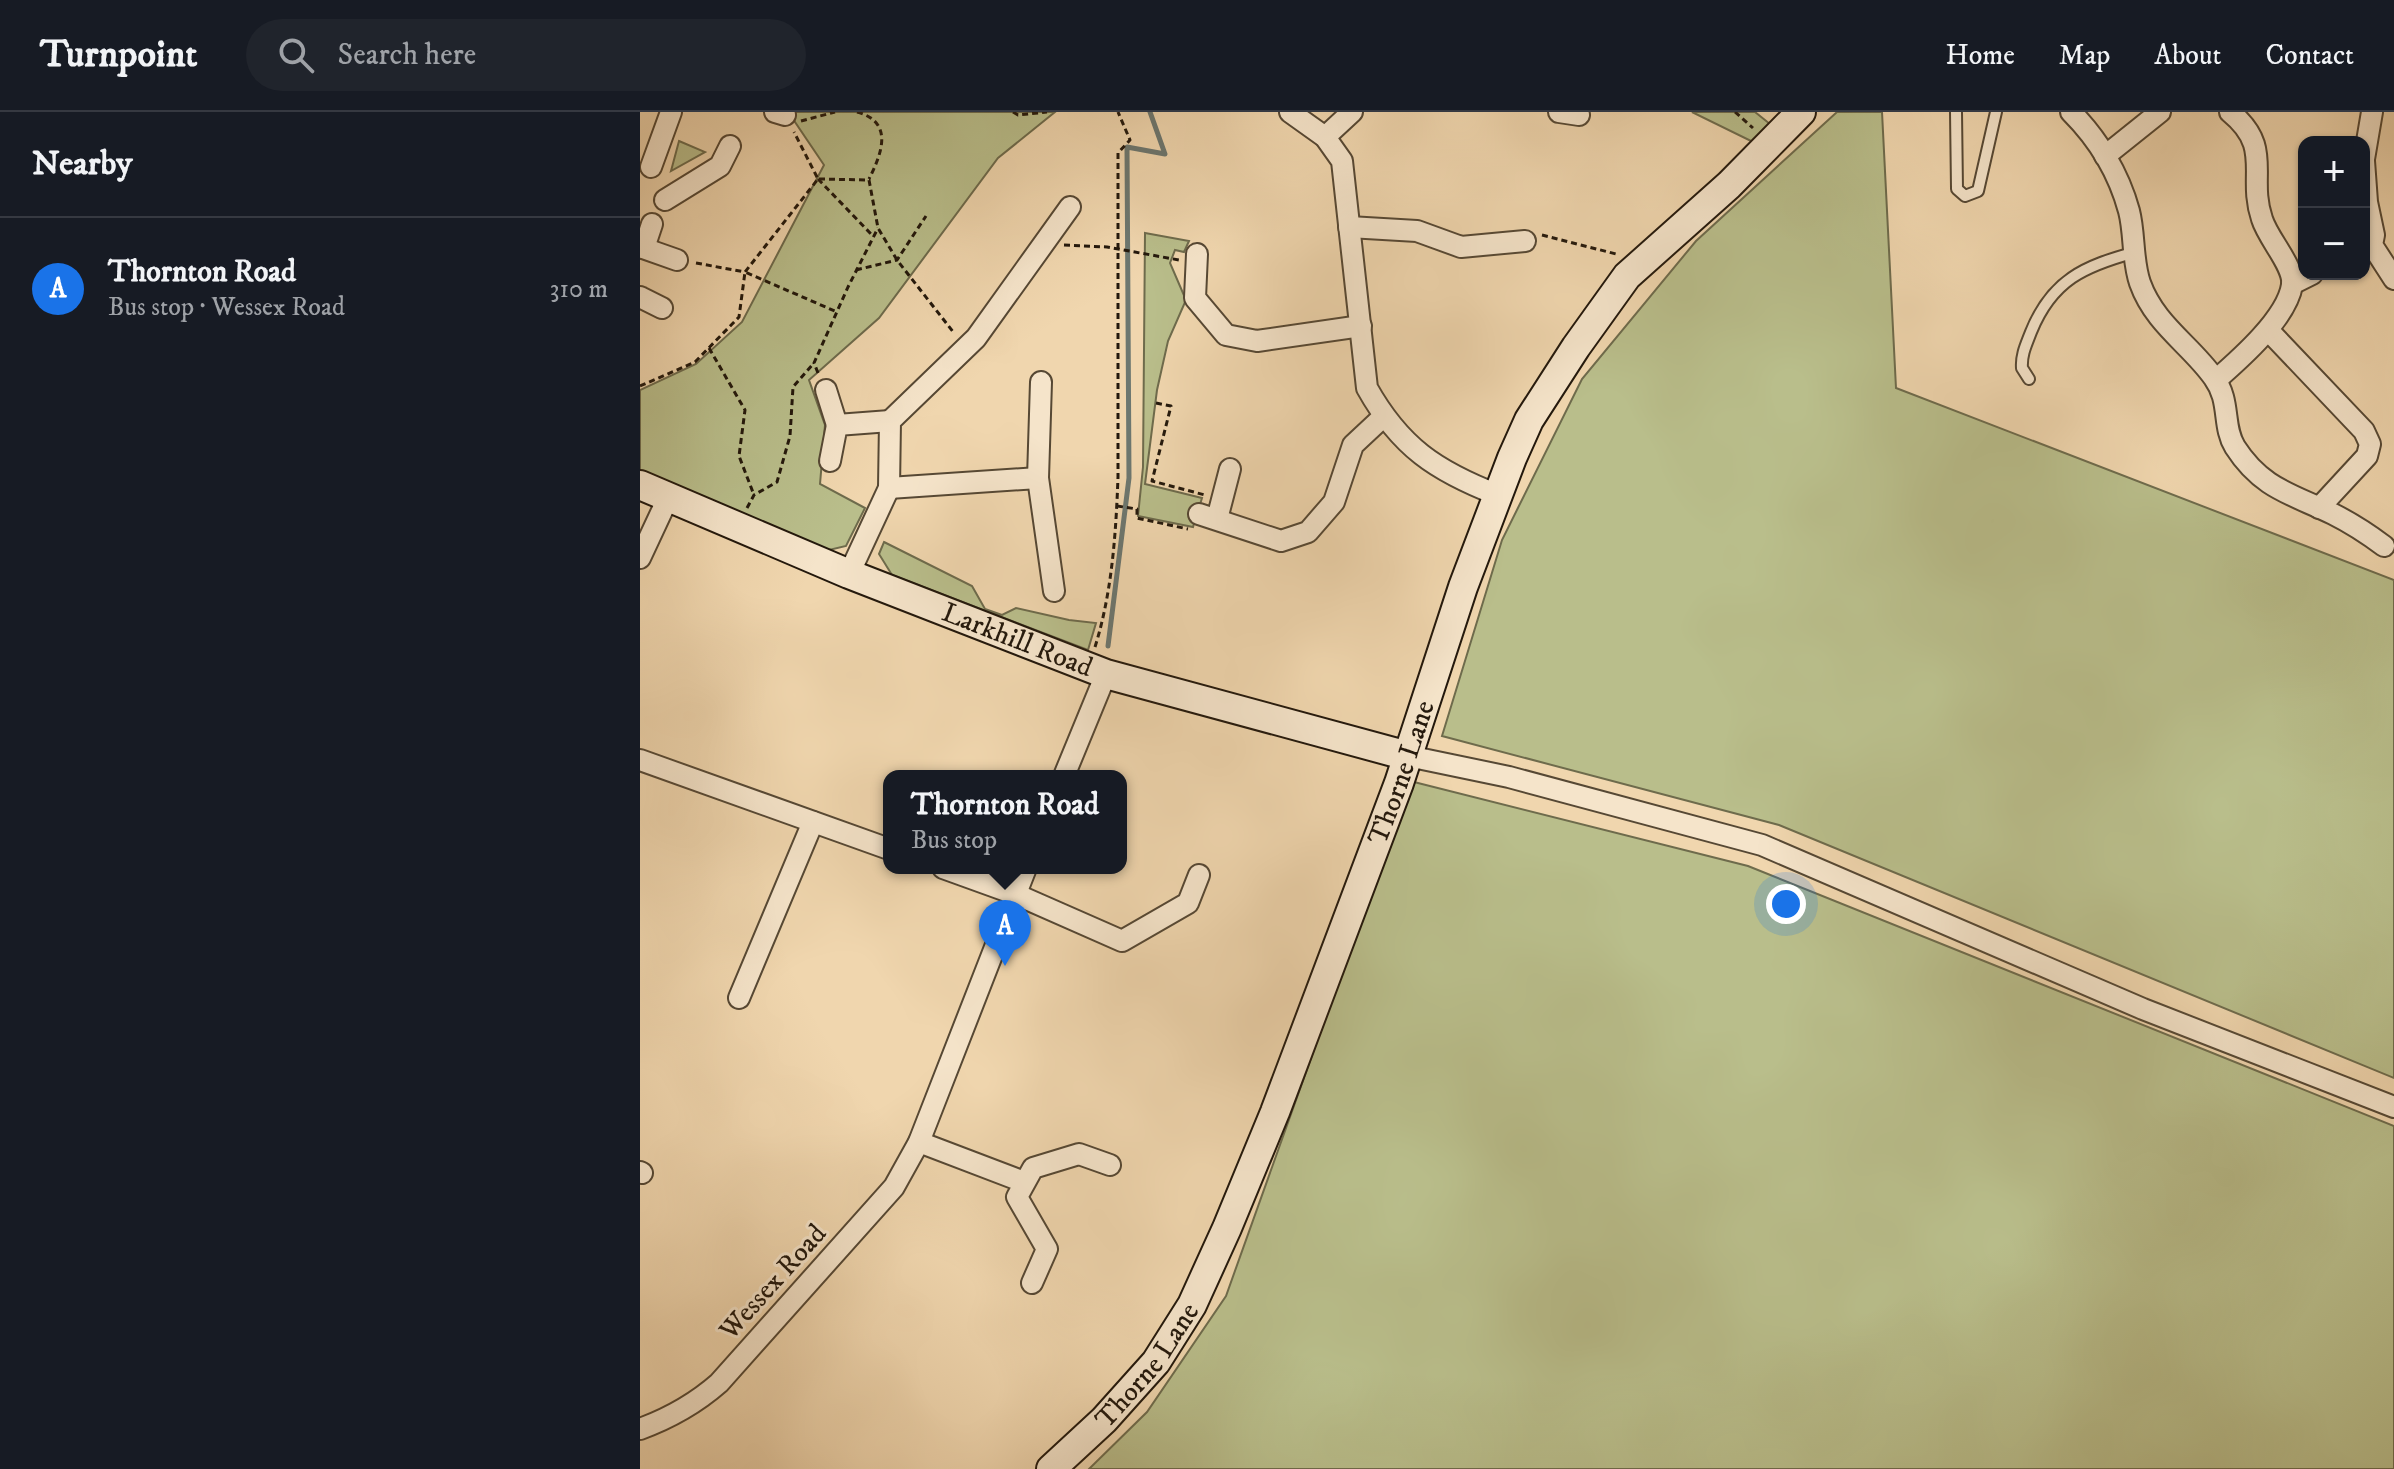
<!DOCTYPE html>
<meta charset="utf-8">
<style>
:root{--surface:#171b24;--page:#20242c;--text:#f1f3f6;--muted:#9ea1a6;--line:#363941;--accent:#1a73e8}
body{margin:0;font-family:"IM FELL DW Pica",serif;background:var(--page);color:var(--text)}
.controls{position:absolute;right:24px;top:24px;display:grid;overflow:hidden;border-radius:16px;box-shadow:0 2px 6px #0004}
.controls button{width:72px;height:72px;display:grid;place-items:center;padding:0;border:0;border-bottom:2px solid var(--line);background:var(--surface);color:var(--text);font:40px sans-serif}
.you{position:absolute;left:1146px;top:792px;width:28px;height:28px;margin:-20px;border:6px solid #fff;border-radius:50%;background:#1a73e8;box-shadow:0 0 0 12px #1a73e833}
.badge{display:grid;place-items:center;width:52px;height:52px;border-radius:50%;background:var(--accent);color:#fff;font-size:26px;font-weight:700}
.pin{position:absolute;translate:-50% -66px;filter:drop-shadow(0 2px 4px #0008)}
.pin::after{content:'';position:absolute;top:42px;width:28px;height:24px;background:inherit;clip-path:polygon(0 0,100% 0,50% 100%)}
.popup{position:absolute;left:243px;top:658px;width:244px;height:104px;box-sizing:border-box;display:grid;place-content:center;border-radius:16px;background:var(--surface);filter:drop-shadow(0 2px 6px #0005);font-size:26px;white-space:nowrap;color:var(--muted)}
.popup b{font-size:30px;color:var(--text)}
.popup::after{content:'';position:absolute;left:50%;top:100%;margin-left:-16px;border:16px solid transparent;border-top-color:var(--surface)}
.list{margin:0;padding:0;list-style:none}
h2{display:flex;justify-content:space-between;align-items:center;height:104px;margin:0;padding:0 32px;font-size:34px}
h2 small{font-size:26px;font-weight:400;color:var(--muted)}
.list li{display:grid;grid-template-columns:52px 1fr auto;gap:24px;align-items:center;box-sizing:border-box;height:144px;padding:0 32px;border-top:2px solid var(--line)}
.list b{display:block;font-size:30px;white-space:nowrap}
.list p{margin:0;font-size:26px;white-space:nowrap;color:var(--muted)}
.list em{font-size:26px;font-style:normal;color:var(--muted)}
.icon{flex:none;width:44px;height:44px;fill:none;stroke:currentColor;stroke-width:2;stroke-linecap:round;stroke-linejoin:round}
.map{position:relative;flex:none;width:1754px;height:1357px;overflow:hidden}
header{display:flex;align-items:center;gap:48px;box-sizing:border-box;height:112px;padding:0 40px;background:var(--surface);border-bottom:2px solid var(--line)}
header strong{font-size:38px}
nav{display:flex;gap:44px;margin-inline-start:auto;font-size:28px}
.search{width:560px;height:72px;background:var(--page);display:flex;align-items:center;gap:20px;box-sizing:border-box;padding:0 28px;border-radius:44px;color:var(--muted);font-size:30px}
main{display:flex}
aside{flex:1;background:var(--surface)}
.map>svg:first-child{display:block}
.green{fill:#b9be8b;stroke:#6e6b4c;stroke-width:2}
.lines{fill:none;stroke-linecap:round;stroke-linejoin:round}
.stream{stroke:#6c7770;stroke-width:5}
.lane-casing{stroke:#564834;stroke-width:14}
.street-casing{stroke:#564834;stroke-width:24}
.secondary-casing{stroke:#23180c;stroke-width:32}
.path{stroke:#23180c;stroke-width:3;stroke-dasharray:6 4;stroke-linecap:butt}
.lane{stroke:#f5e4ca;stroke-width:10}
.street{stroke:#f5e4ca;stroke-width:20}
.secondary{stroke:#f5e4ca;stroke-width:28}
.labels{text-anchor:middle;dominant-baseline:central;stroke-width:6;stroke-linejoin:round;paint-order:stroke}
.street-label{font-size:28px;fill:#23180c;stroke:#f5e4ca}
</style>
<header>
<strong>Turnpoint</strong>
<div class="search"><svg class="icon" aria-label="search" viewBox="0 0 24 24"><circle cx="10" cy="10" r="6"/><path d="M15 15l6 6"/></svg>Search here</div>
<nav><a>Home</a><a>Map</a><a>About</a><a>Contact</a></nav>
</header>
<main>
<aside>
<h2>Nearby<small></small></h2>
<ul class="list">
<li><span class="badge">A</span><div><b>Thornton Road</b><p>Bus stop · Wessex Road</p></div><em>310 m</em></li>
</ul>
</aside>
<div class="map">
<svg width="1754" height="1357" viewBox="0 0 1754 1357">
<rect width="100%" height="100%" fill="#f0d6ae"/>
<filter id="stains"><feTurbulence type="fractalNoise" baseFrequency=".0025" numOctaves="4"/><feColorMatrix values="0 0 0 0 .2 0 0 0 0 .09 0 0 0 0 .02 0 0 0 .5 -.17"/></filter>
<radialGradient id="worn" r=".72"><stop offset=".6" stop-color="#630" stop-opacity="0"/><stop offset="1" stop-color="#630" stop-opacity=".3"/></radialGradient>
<g class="green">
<polygon points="155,0 415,0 358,46 239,206 169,268 185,313 180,372 225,396 206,434 189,438 168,432 0,361 0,278 56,252 102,210 184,53 153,7"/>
<polygon points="1052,0 1115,0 1130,12 1113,30"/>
<polygon points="1197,0 1242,0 1256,276 1754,468 1754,966 1139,713 802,624 862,428 942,267 1056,129"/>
<polygon points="39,29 65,40 31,59"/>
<polygon points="505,121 549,129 544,140 535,138 530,151 546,188 528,229 517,278 505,372 562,386 553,415 498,404 503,355"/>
<polygon points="244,430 332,474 345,497 362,503 376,496 429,508 456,511 448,538 252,463 239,442"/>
<polygon points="770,669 1108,754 1754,1014 1754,1357 449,1357 507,1300 586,1184"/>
</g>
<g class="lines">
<polyline class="stream" points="468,534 489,366 487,35 525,42 510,0"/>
<defs>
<g id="lane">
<polyline points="1316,0 1317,77 1325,84 1338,79 1356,0"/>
<path d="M1389,267L1382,256C1381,243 1386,233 1391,220C1412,168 1444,154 1496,140"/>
</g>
<g id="street">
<polyline points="135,0 145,3"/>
<path d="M650,0L685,25L702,49L727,276C760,335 796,359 858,383"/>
<polyline points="919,0 939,3"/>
<path d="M1431,0C1458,27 1479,62 1489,99C1495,122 1492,148 1500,171C1515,213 1551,233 1574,266C1591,289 1582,314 1595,335C1622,377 1652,382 1693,402C1711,411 1728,422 1744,434"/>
<polyline points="685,25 712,0"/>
<polyline points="1465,44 1520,0"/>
<polyline points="1724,47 1732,0"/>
<polyline points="1724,49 1727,90 1734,123 1732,133 1754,167"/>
<polyline points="11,55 31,0"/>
<polyline points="25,88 80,54 90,34"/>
<polyline points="709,115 777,119 821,135 885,129"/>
<polyline points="0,135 37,148"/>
<polyline points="4,136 12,112"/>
<polyline points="557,142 555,186 586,223 617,229 721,214"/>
<polyline points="1652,172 1672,162"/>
<polyline points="0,185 22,196"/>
<polyline points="1628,218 1724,319 1730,332 1727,344 1679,396"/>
<path d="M1576,268C1600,247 1647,206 1652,173C1655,155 1628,127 1622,107C1607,63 1634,36 1590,0"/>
<polyline points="401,270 398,366 414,479"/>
<polyline points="186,278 197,313"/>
<polyline points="190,349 197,313 250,309"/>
<polyline points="249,376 398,366"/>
<polyline points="559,402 641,429 668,420 694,390 713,333 743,305"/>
<polyline points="577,407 590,357"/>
<polyline points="0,446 28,386"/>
<polyline points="209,462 249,376 250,309 336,226 430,95"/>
<polyline points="768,644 869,665 1122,733 1503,897 1754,995"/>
<polyline points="0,648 249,737"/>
<polyline points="424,664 466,562"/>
<polyline points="303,756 375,782 482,829 548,791 559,763"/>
<polyline points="99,886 173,710"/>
<polyline points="279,1030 384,1070"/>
<polyline points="0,1060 2,1061"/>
<polyline points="392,1171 407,1137 377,1085 393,1056 439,1042 470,1053"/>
<path d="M0,1317C30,1306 55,1292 79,1271L254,1075L279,1030L386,756"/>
</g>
<g id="secondary">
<path id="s1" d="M0,373L209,462L466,562L768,644"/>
<path id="s2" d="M411,1357L464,1308L516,1250L552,1193L587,1116L635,1000L759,671L823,475L872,346L889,308L936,235L987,164L1089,73L1161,0"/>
</g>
</defs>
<use href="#lane" class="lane-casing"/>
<use href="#street" class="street-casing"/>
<use href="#secondary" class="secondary-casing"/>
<g class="path">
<path d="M217,0C254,10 242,41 229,67"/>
<polyline points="373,0 378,3 407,0"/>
<polyline points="1095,0 1113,16"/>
<polyline points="161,9 195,0"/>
<polyline points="178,67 233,124"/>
<polyline points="179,67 229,68 238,116 257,148 314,221"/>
<polyline points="902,123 976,142"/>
<polyline points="424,133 467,135 539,148"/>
<polyline points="56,151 105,160 178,67 154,20"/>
<polyline points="216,158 257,148 286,104"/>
<polyline points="69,236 105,298 99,344 114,383"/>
<polyline points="178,261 174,251 208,175 238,116"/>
<polyline points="0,274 55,250 99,205 105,160 197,200"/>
<polyline points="516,291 531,294 512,369 565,383"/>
<polyline points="477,394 497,397 497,406 548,417"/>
<polyline points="107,396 114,383 137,370 150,324 153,275 173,252"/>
<path d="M455,535C472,481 476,421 478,365V41L490,28L478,0"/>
</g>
<use href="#lane" class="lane"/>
<use href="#street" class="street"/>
<use href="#secondary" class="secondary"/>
</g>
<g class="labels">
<g class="street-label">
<text stroke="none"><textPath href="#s1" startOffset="408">Larkhill Road</textPath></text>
<text stroke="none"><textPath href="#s2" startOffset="790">Thorne Lane</textPath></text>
<text transform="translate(133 1170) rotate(-48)">Wessex Road</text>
<text stroke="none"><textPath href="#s2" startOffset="142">Thorne Lane</textPath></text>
</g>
</g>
<rect width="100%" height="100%" filter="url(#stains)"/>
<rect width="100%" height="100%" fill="url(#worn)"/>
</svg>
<div class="controls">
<button>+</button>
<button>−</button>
</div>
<div class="you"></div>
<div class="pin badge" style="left:365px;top:854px">A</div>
<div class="popup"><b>Thornton Road</b>Bus stop</div>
</div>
</main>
